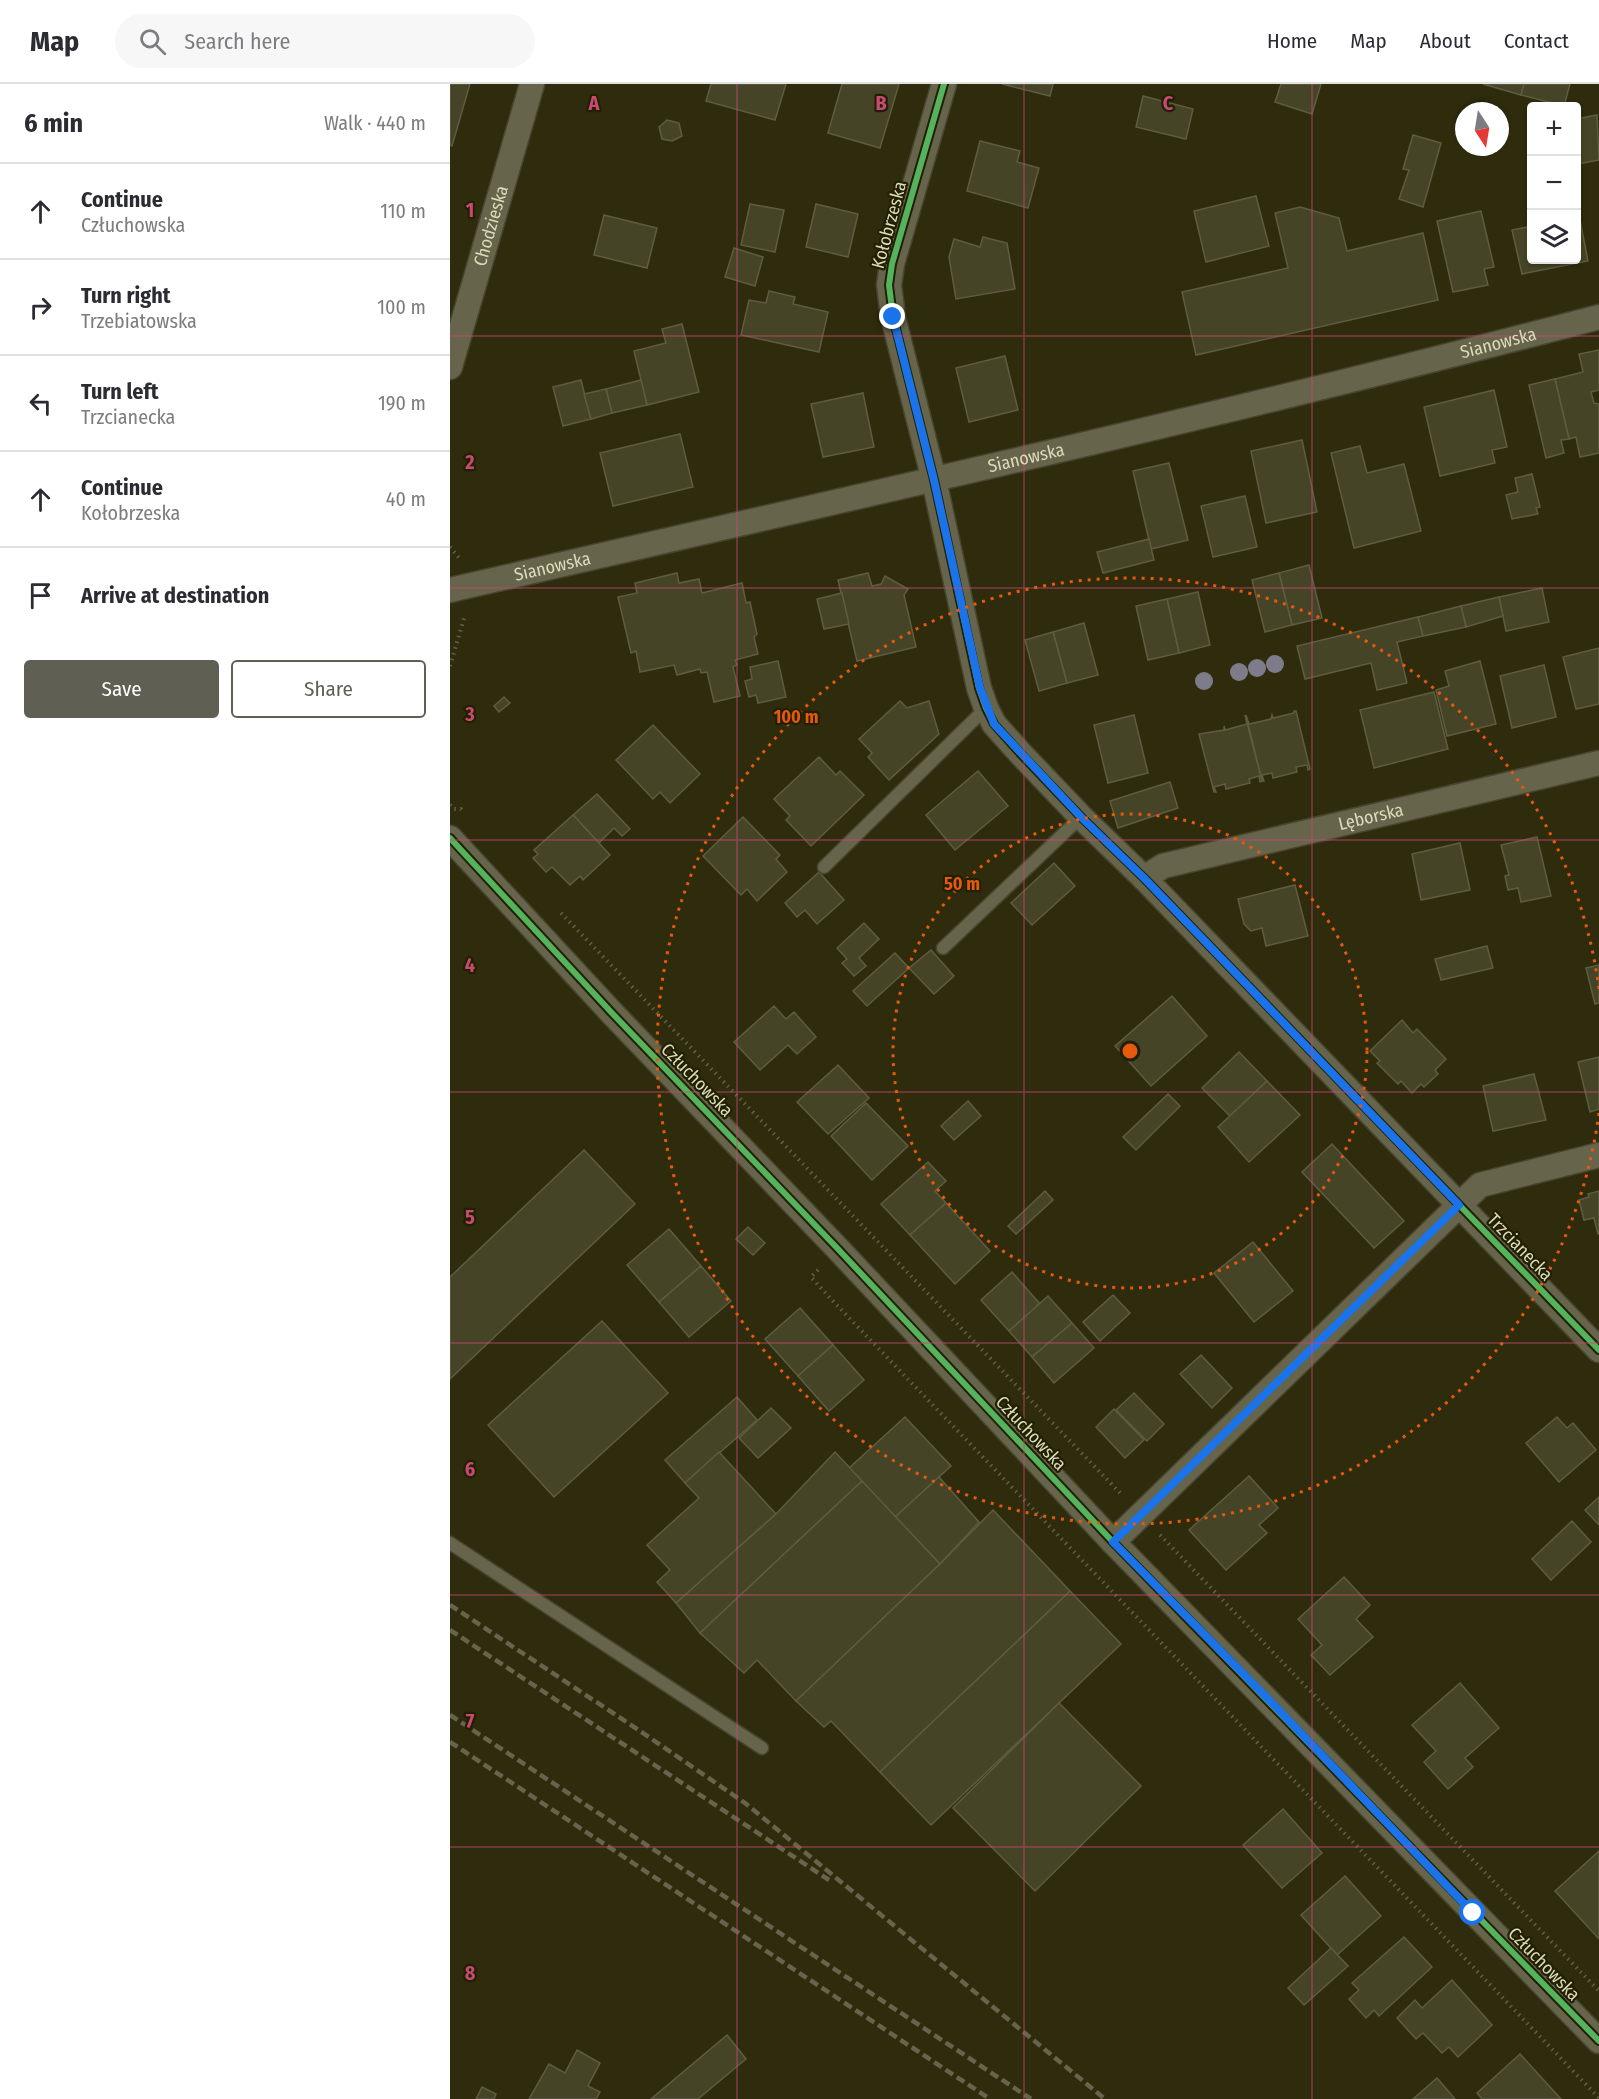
<!DOCTYPE html>
<meta charset="utf-8">
<style>
:root{--surface:#fff;--page:#f7f7f7;--text:#2b2b33;--muted:#7c7c81;--line:#e1e1e2;--accent:#5f5f54}
body{margin:0;font-family:"Fira Sans Condensed",sans-serif;background:var(--page);color:var(--text)}
.controls{position:absolute;right:18px;top:18px;display:grid;overflow:hidden;border-radius:6px;box-shadow:0 2px 4px #0004}
.controls button{width:54px;height:54px;display:grid;place-items:center;padding:0;border:0;border-bottom:2px solid var(--line);background:var(--surface);color:var(--text);font:30px sans-serif}
.compass{position:absolute;left:1005px;top:18px;width:54px;height:54px;border-radius:50%;background:var(--surface);box-shadow:0 2px 4px #0004;rotate:168deg}
.stop{position:absolute;width:18px;height:18px;margin:-14px;border:4px solid #1a73e8;border-radius:50%;background:#fff}
.stop.end{background:#1a73e8;border-color:#fff;box-shadow:0 2px 6px #0008}
.list{margin:0;padding:0;list-style:none}
h2{display:flex;justify-content:space-between;align-items:center;height:78px;margin:0;padding:0 24px;font-size:26px}
h2 small{font-size:20px;font-weight:400;color:var(--muted)}
.list li{display:grid;grid-template-columns:39px 1fr auto;gap:18px;align-items:center;box-sizing:border-box;height:96px;padding:0 24px;border-top:2px solid var(--line)}
.list b{display:block;font-size:22px;white-space:nowrap}
.list p{margin:0;font-size:20px;white-space:nowrap;color:var(--muted)}
.list em{font-size:20px;font-style:normal;color:var(--muted)}
.actions{display:flex;gap:12px;padding:18px 24px}
.actions a{flex:1;padding:14px 0;border:2px solid var(--accent);border-radius:6px;text-align:center;font-size:21px;color:var(--accent)}
.actions .main{background:var(--accent);color:#fff}
.icon{flex:none;width:33px;height:33px;fill:none;stroke:currentColor;stroke-width:2;stroke-linecap:round;stroke-linejoin:round}
.map{position:relative;flex:none;width:1149px;height:2015px;overflow:hidden}
header{display:flex;align-items:center;gap:36px;box-sizing:border-box;height:84px;padding:0 30px;background:var(--surface);border-bottom:2px solid var(--line)}
header strong{font-size:28px}
nav{display:flex;gap:33px;margin-inline-start:auto;font-size:21px}
.search{width:420px;height:54px;background:var(--page);display:flex;align-items:center;gap:15px;box-sizing:border-box;padding:0 21px;border-radius:33px;color:var(--muted);font-size:22px}
main{display:flex}
aside{flex:1;background:var(--surface)}
.map>svg:first-child{display:block}
.building{fill:#464426;stroke:#5e5c41;stroke-width:1.5}
.lines{fill:none;stroke-linecap:round;stroke-linejoin:round}
.lane-casing{stroke:#47452f;stroke-width:15}
.street-casing{stroke:#47452f;stroke-width:27}
.path{stroke:#605f48;stroke-width:4;stroke-dasharray:1.5 4.5;stroke-linecap:butt}
.lane{stroke:#66654c;stroke-width:12}
.street{stroke:#66654c;stroke-width:24}
.rail{stroke:#66644d;stroke-width:4.5;stroke-dasharray:9 4.5;stroke-linecap:butt}
.cycleway-casing{stroke:#222004;stroke-width:10}
.cycleway{stroke:#56b35d;stroke-width:6}
.tree{fill:#7e7c8a}
.route{stroke:#1a73e8;stroke-width:8}
.grid{fill:none;stroke:#c84972;stroke-width:1.5;stroke-opacity:0.55}
.ring{fill:none;stroke:#e8590c;stroke-width:3;stroke-dasharray:3 6}
.labels{text-anchor:middle;dominant-baseline:central;stroke-width:4.5;stroke-linejoin:round;paint-order:stroke}
.street-label{font-size:18px;fill:#dbdbb9;stroke:#222004}
.grid-label{font-size:20px;text-anchor:middle;font-weight:bold;fill:#c84972;stroke:#222004;stroke-width:4.5;stroke-linejoin:round;paint-order:stroke}
.centre{fill:#e8590c;stroke:#222004;stroke-width:3}
.ring-label{font-size:18px;text-anchor:middle;font-weight:bold;fill:#e8590c;stroke:#222004;stroke-width:4.5;stroke-linejoin:round;paint-order:stroke}
</style>
<header>
<strong>Map</strong>
<div class="search"><svg class="icon" aria-label="search" viewBox="0 0 24 24"><circle cx="10" cy="10" r="6"/><path d="M15 15l6 6"/></svg>Search here</div>
<nav><a>Home</a><a>Map</a><a>About</a><a>Contact</a></nav>
</header>
<main>
<aside>
<h2>6 min<small>Walk · 440 m</small></h2>
<ul class="list">
<li><svg class="icon" aria-label="ahead" viewBox="0 0 24 24"><path d="M12 20V5M6 11l6-6 6 6"/></svg><div><b>Continue</b><p>Człuchowska</p></div><em>110 m</em></li>
<li><svg class="icon" aria-label="right" viewBox="0 0 24 24"><path d="M7 20v-9h11M14 6l5 5-5 5"/></svg><div><b>Turn right</b><p>Trzebiatowska</p></div><em>100 m</em></li>
<li><svg class="icon" aria-label="left" viewBox="0 0 24 24"><path d="M17 20v-9H6M10 6l-5 5 5 5"/></svg><div><b>Turn left</b><p>Trzcianecka</p></div><em>190 m</em></li>
<li><svg class="icon" aria-label="ahead" viewBox="0 0 24 24"><path d="M12 20V5M6 11l6-6 6 6"/></svg><div><b>Continue</b><p>Kołobrzeska</p></div><em>40 m</em></li>
<li><svg class="icon" aria-label="arrive" viewBox="0 0 24 24"><path d="M6 21V4h12l-3 4 3 4H6"/></svg><div><b>Arrive at destination</b></div></li>
</ul>
<div class="actions"><a class="main">Save</a><a>Share</a></div>
</aside>
<div class="map">
<svg width="1149" height="2015" viewBox="0 0 1149 2015">
<rect width="100%" height="100%" fill="#2f2c0d"/>
<g class="building">
<polygon points="0,0 20,0 2,62 0,61"/>
<polygon points="261,0 336,0 325,36 256,17"/>
<polygon points="392,0 449,0 430,64 378,49"/>
<polygon points="552,0 603,0 600,12"/>
<polygon points="831,0 871,0 862,30 825,18"/>
<polygon points="1033,0 1074,0 1071,11"/>
<polygon points="1074,0 1120,0 1114,22 1071,11"/>
<polygon points="693,12 743,25 736,55 686,43"/>
<polygon points="1147,31 1149,76 1127,80 1126,35"/>
<polygon points="217,36 229,39 232,52 222,57 212,55 209,43"/>
<polygon points="963,51 991,59 973,123 949,115 959,86 953,85"/>
<polygon points="530,57 570,67 567,78 589,84 578,124 517,107"/>
<polygon points="806,112 819,162 756,178 744,127"/>
<polygon points="300,120 334,126 325,168 291,161"/>
<polygon points="366,120 408,130 398,173 356,163"/>
<polygon points="1127,121 1138,177 1072,190 1062,146 1082,142 1082,176 1126,176"/>
<polygon points="850,123 889,134 897,167 973,149 988,216 746,271 732,208 838,184 825,129"/>
<polygon points="1031,127 1044,183 1034,185 1038,201 1003,208 987,137"/>
<polygon points="154,131 207,144 197,184 144,171"/>
<polygon points="533,153 557,159 565,205 506,215 499,173 504,155 530,163"/>
<polygon points="284,164 313,173 305,202 275,193"/>
<polygon points="319,207 345,213 343,220 378,228 369,268 291,251 299,216 316,219"/>
<polygon points="232,240 249,308 197,321 184,267 216,259 212,245"/>
<polygon points="1149,266 1149,306 1141,308 1144,319 1149,320 1149,369 1130,373 1126,353 1119,355 1105,295 1133,288 1129,270"/>
<polygon points="555,272 568,326 519,338 506,284"/>
<polygon points="1105,295 1119,355 1111,356 1114,369 1096,374 1079,301"/>
<polygon points="131,296 141,335 113,342 103,303"/>
<polygon points="191,296 197,321 162,329 156,305"/>
<polygon points="156,305 162,329 141,335 134,310"/>
<polygon points="1044,306 1057,363 1042,366 1045,379 990,392 974,323"/>
<polygon points="413,309 424,363 373,373 361,320"/>
<polygon points="230,350 243,403 163,422 150,369"/>
<polygon points="852,356 867,428 816,439 801,367"/>
<polygon points="910,362 917,389 954,380 971,447 904,464 881,369"/>
<polygon points="719,379 738,456 701,465 683,387"/>
<polygon points="1082,390 1090,423 1086,424 1088,430 1062,435 1056,411 1068,408 1065,394"/>
<polygon points="795,412 807,463 763,473 751,422"/>
<polygon points="699,455 704,476 653,489 647,468"/>
<polygon points="859,481 872,534 842,541 829,489"/>
<polygon points="227,489 229,499 249,495 252,509 292,499 296,519 300,518 307,550 304,553 308,570 285,576 287,581 283,583 290,612 264,618 257,588 251,589 250,585 227,591 224,581 190,588 186,567 181,569 168,513 187,509 185,499"/>
<polygon points="418,489 422,502 431,500 435,492 458,505 454,511 466,563 407,577 388,496"/>
<polygon points="829,489 842,541 815,548 802,496"/>
<polygon points="1092,504 1099,538 1056,547 1049,513"/>
<polygon points="748,508 760,561 729,569 717,515"/>
<polygon points="392,509 399,540 374,545 367,515"/>
<polygon points="1049,513 1053,532 1016,543 1011,522"/>
<polygon points="717,515 729,569 698,576 686,522"/>
<polygon points="1011,522 1016,543 973,552 968,533"/>
<polygon points="968,533 973,552 947,558 957,599 927,606 921,579 855,595 847,562"/>
<polygon points="634,539 648,591 617,599 603,548"/>
<polygon points="603,548 617,599 589,607 575,556"/>
<polygon points="1149,564 1149,620 1126,625 1113,573"/>
<polygon points="328,577 336,613 308,619 306,611 299,613 295,597 302,595 300,583"/>
<polygon points="1030,577 1046,640 997,652 986,606 999,602 995,587"/>
<polygon points="1094,581 1106,633 1062,644 1050,592"/>
<polygon points="984,608 998,665 924,684 910,626"/>
<polygon points="54,613 60,619 49,628 44,622"/>
<polygon points="450,617 457,624 479,617 489,650 439,696 418,673 422,669 409,655"/>
<polygon points="844,627 846,627 860,685 858,686 857,681 846,683 847,688 823,694 822,689 812,691 814,697 812,697 796,631 799,640 821,635 822,631 823,634 844,629"/>
<polygon points="684,631 698,689 658,699 644,641"/>
<polygon points="795,631 812,697 810,698 809,692 799,695 800,699 776,705 775,700 764,703 766,708 764,708 749,650 774,646 774,642 775,646 797,640"/>
<polygon points="203,641 250,690 220,719 210,708 203,715 166,676"/>
<polygon points="369,673 386,691 390,687 414,711 361,762 336,736 340,732 324,715"/>
<polygon points="528,687 558,722 505,766 476,731"/>
<polygon points="720,698 728,724 668,744 660,717"/>
<polygon points="147,710 180,745 172,752 164,744 149,759 123,731"/>
<polygon points="123,731 160,771 133,796 130,792 120,801 102,783 96,788 83,774 88,770 84,766"/>
<polygon points="293,733 330,771 326,775 337,788 307,817 297,805 291,811 253,772"/>
<polygon points="1087,753 1101,812 1071,818 1068,804 1058,806 1055,792 1059,791 1051,761"/>
<polygon points="1010,759 1020,806 971,816 962,770"/>
<polygon points="604,779 625,802 582,841 561,819"/>
<polygon points="369,788 394,816 367,840 355,826 347,833 335,819"/>
<polygon points="845,801 858,852 816,862 812,844 801,847 794,840 788,815"/>
<polygon points="414,839 429,855 409,874 416,882 404,892 392,879 397,875 387,864"/>
<polygon points="1037,862 1043,884 991,896 985,875"/>
<polygon points="481,866 504,892 484,910 459,884"/>
<polygon points="445,869 459,884 417,922 403,907"/>
<polygon points="1149,881 1149,919 1145,920 1136,884"/>
<polygon points="722,912 757,952 701,1002 665,962"/>
<polygon points="324,922 336,935 344,928 366,953 347,970 338,961 310,986 284,958"/>
<polygon points="952,936 963,949 967,945 996,975 985,986 988,990 974,1003 971,1000 962,1009 951,997 948,1000 927,979 930,977 920,967"/>
<polygon points="789,968 817,997 780,1032 752,1004"/>
<polygon points="1149,973 1149,1025 1140,1028 1128,978"/>
<polygon points="388,981 419,1014 378,1050 347,1018"/>
<polygon points="1084,990 1096,1036 1043,1047 1033,1002"/>
<polygon points="817,997 850,1031 799,1078 768,1043"/>
<polygon points="718,1010 730,1022 686,1066 673,1053"/>
<polygon points="518,1017 531,1032 504,1056 491,1042"/>
<polygon points="416,1019 458,1062 422,1096 381,1052"/>
<polygon points="882,1060 954,1137 924,1164 852,1088"/>
<polygon points="134,1066 185,1120 0,1295 0,1193"/>
<polygon points="478,1078 496,1097 485,1107 496,1119 460,1151 431,1120"/>
<polygon points="595,1107 603,1116 566,1150 558,1142"/>
<polygon points="1149,1107 1149,1150 1148,1150 1144,1134 1134,1136 1129,1116 1139,1113 1138,1110"/>
<polygon points="496,1119 540,1167 505,1200 460,1151"/>
<polygon points="298,1143 315,1159 303,1171 286,1155"/>
<polygon points="219,1145 251,1182 209,1218 177,1181"/>
<polygon points="803,1158 843,1207 804,1238 764,1189"/>
<polygon points="251,1182 281,1217 239,1253 209,1218"/>
<polygon points="562,1188 590,1220 559,1247 531,1216"/>
<polygon points="663,1211 680,1229 650,1257 633,1238"/>
<polygon points="598,1212 622,1239 582,1273 559,1247"/>
<polygon points="350,1224 383,1261 348,1292 315,1255"/>
<polygon points="152,1237 218,1309 104,1413 38,1341"/>
<polygon points="622,1239 644,1264 604,1299 582,1273"/>
<polygon points="383,1261 414,1296 379,1327 348,1292"/>
<polygon points="751,1271 782,1304 762,1324 730,1290"/>
<polygon points="684,1309 714,1340 697,1357 666,1326"/>
<polygon points="287,1313 307,1336 235,1399 215,1376"/>
<polygon points="321,1324 341,1344 308,1374 289,1354"/>
<polygon points="664,1325 694,1356 675,1374 646,1343"/>
<polygon points="455,1333 501,1382 444,1434 399,1384"/>
<polygon points="1107,1333 1117,1344 1123,1339 1146,1366 1109,1398 1076,1359"/>
<polygon points="269,1368 326,1430 226,1519 207,1498 220,1486 197,1461 249,1414 235,1399"/>
<polygon points="385,1368 412,1397 250,1549 226,1519 326,1430"/>
<polygon points="799,1392 828,1424 809,1441 817,1449 776,1486 739,1446"/>
<polygon points="489,1393 529,1438 490,1480 444,1434"/>
<polygon points="412,1397 490,1480 346,1617 307,1576 294,1589 250,1549"/>
<polygon points="1149,1413 1149,1441 1135,1426"/>
<polygon points="543,1426 620,1507 430,1688 381,1637 374,1643 346,1617 490,1480"/>
<polygon points="1122,1437 1141,1458 1101,1496 1082,1475"/>
<polygon points="894,1493 920,1521 906,1535 923,1553 880,1591 861,1571 872,1561 848,1535"/>
<polygon points="620,1507 671,1560 481,1741 430,1688"/>
<polygon points="1010,1599 1049,1644 1015,1674 1023,1683 998,1705 974,1678 986,1667 962,1641"/>
<polygon points="609,1619 691,1702 585,1807 503,1724"/>
<polygon points="833,1725 872,1769 832,1804 793,1761"/>
<polygon points="1149,1767 1149,1855 1105,1807"/>
<polygon points="895,1792 931,1832 887,1871 851,1831"/>
<polygon points="954,1853 982,1883 929,1932 924,1926 916,1934 899,1915 909,1906 902,1899"/>
<polygon points="881,1864 898,1882 854,1921 838,1904"/>
<polygon points="1002,1896 1042,1941 1008,1973 999,1963 992,1969 973,1949 966,1955 947,1934 965,1916 972,1924"/>
<polygon points="277,1951 296,1975 248,2015 201,2015"/>
<polygon points="127,1966 150,1979 138,2002 150,2008 146,2015 79,2015 99,1980 115,1989"/>
<polygon points="1070,1970 1111,2015 1032,2015 1027,2009"/>
<polygon points="987,1994 1005,2015 963,2015"/>
<polygon points="32,2003 46,2010 44,2015 26,2015"/>
</g>
<g class="lines">
<defs>
<g id="lane">
<polyline points="374,783 536,624"/>
<polyline points="493,864 631,733"/>
<polyline points="0,1459 312,1664"/>
</g>
<g id="street">
<polyline points="494,0 442,180 439,201 443,233 484,396 529,604 536,624 544,640 570,669 631,733 694,794 1149,1266"/>
<path id="s1" d="M0,283L82,0"/>
<path id="s2" d="M0,506C384,418 768,333 1149,233"/>
<polyline points="0,754 161,928 388,1165 663,1458 1149,1957"/>
<path id="s3" d="M694,794L713,782L1149,679"/>
<polyline points="663,1458 1030,1101 1149,1071"/>
</g>
</defs>
<use href="#lane" class="lane-casing"/>
<use href="#street" class="street-casing"/>
<g class="path">
<polyline points="0,463 10,475"/>
<polyline points="0,582 15,531"/>
<polyline points="0,721 4,725 11,725 14,729"/>
<polyline points="111,829 672,1411"/>
<polyline points="368,1186 361,1193 380,1214 1149,2014"/>
<polyline points="710,1451 1149,1907"/>
</g>
<use href="#lane" class="lane"/>
<use href="#street" class="street"/>
<g class="rail">
<polyline points="0,1521 190,1647 295,1719 655,2015"/>
<polyline points="0,1546 379,1796"/>
<polyline points="0,1631 581,2015"/>
<polyline points="0,1658 540,2015"/>
</g>
<defs>
<g id="cycleway">
<polyline points="494,0 442,180 439,201 443,233 484,396 529,604 536,624 544,640 570,669 631,733 694,794 1149,1266"/>
<polyline points="0,754 161,928 388,1165 663,1458 1149,1957"/>
</g>
</defs>
<use href="#cycleway" class="cycleway-casing"/>
<use href="#cycleway" class="cycleway"/>
</g>
<g class="tree">
<circle cx="825" cy="580" r="9"/>
<circle cx="807" cy="584" r="9"/>
<circle cx="789" cy="588" r="9"/>
<circle cx="754" cy="597" r="9"/>
</g>
<g class="lines">
<polyline class="route" points="443,233 484,396 530,604 544,640 631,733 694,794 1009,1121 663,1458 823,1620 1023,1829"/>
</g>
<path class="grid" d="M287,0V2015M574,0V2015M862,0V2015M0,252H1149M0,504H1149M0,756H1149M0,1008H1149M0,1259H1149M0,1511H1149M0,1763H1149"/>
<g class="ring">
<circle cx="680" cy="967" r="237"/>
<path d="M1149 1029A473 473 0 1 1 1149 905"/>
</g>
<g class="labels">
<g class="street-label">
<text stroke="none"><textPath href="#s1" startOffset="147">Chodzieska</textPath></text>
<text transform="translate(439 141) rotate(-75)">Kołobrzeska</text>
<text stroke="none"><textPath href="#s2" startOffset="1077">Sianowska</textPath></text>
<text stroke="none"><textPath href="#s2" startOffset="591">Sianowska</textPath></text>
<text stroke="none"><textPath href="#s2" startOffset="105">Sianowska</textPath></text>
<text stroke="none"><textPath href="#s3" startOffset="236">Lęborska</textPath></text>
<text transform="translate(247 996) rotate(46)">Człuchowska</text>
<text transform="translate(1070 1163) rotate(46)">Trzcianecka</text>
<text transform="translate(581 1349) rotate(47)">Człuchowska</text>
<text transform="translate(1094 1880) rotate(46)">Człuchowska</text>
</g>
</g>
<g class="grid-label">
<text x="144" y="26">A</text>
<text x="431" y="26">B</text>
<text x="718" y="26">C</text>
<text x="20" y="133">1</text>
<text x="20" y="385">2</text>
<text x="20" y="637">3</text>
<text x="20" y="888">4</text>
<text x="20" y="1140">5</text>
<text x="20" y="1392">6</text>
<text x="20" y="1644">7</text>
<text x="20" y="1896">8</text>
</g>
<circle cx="680" cy="967" r="9" class="centre"/>
<g class="ring-label">
<text x="346" y="639">100 m</text>
<text x="512" y="806">50 m</text>
</g>
</svg>
<div class="controls">
<button>+</button>
<button>−</button>
<button><svg class="icon" aria-label="layers" viewBox="0 0 24 24"><path d="M12 4l9 5-9 5-9-5zM3 14l9 5 9-5"/></svg></button>
</div>
<svg class="compass" viewBox="-18 -18 36 36"><path d="M0-13l5 13h-10z" fill="#e53935"/><path d="M0 13l5-13h-10z" fill="#7c7c81"/></svg>
<div class="stop" style="left:1023px;top:1829px"></div>
<div class="stop end" style="left:443px;top:233px"></div>
</div>
</main>
